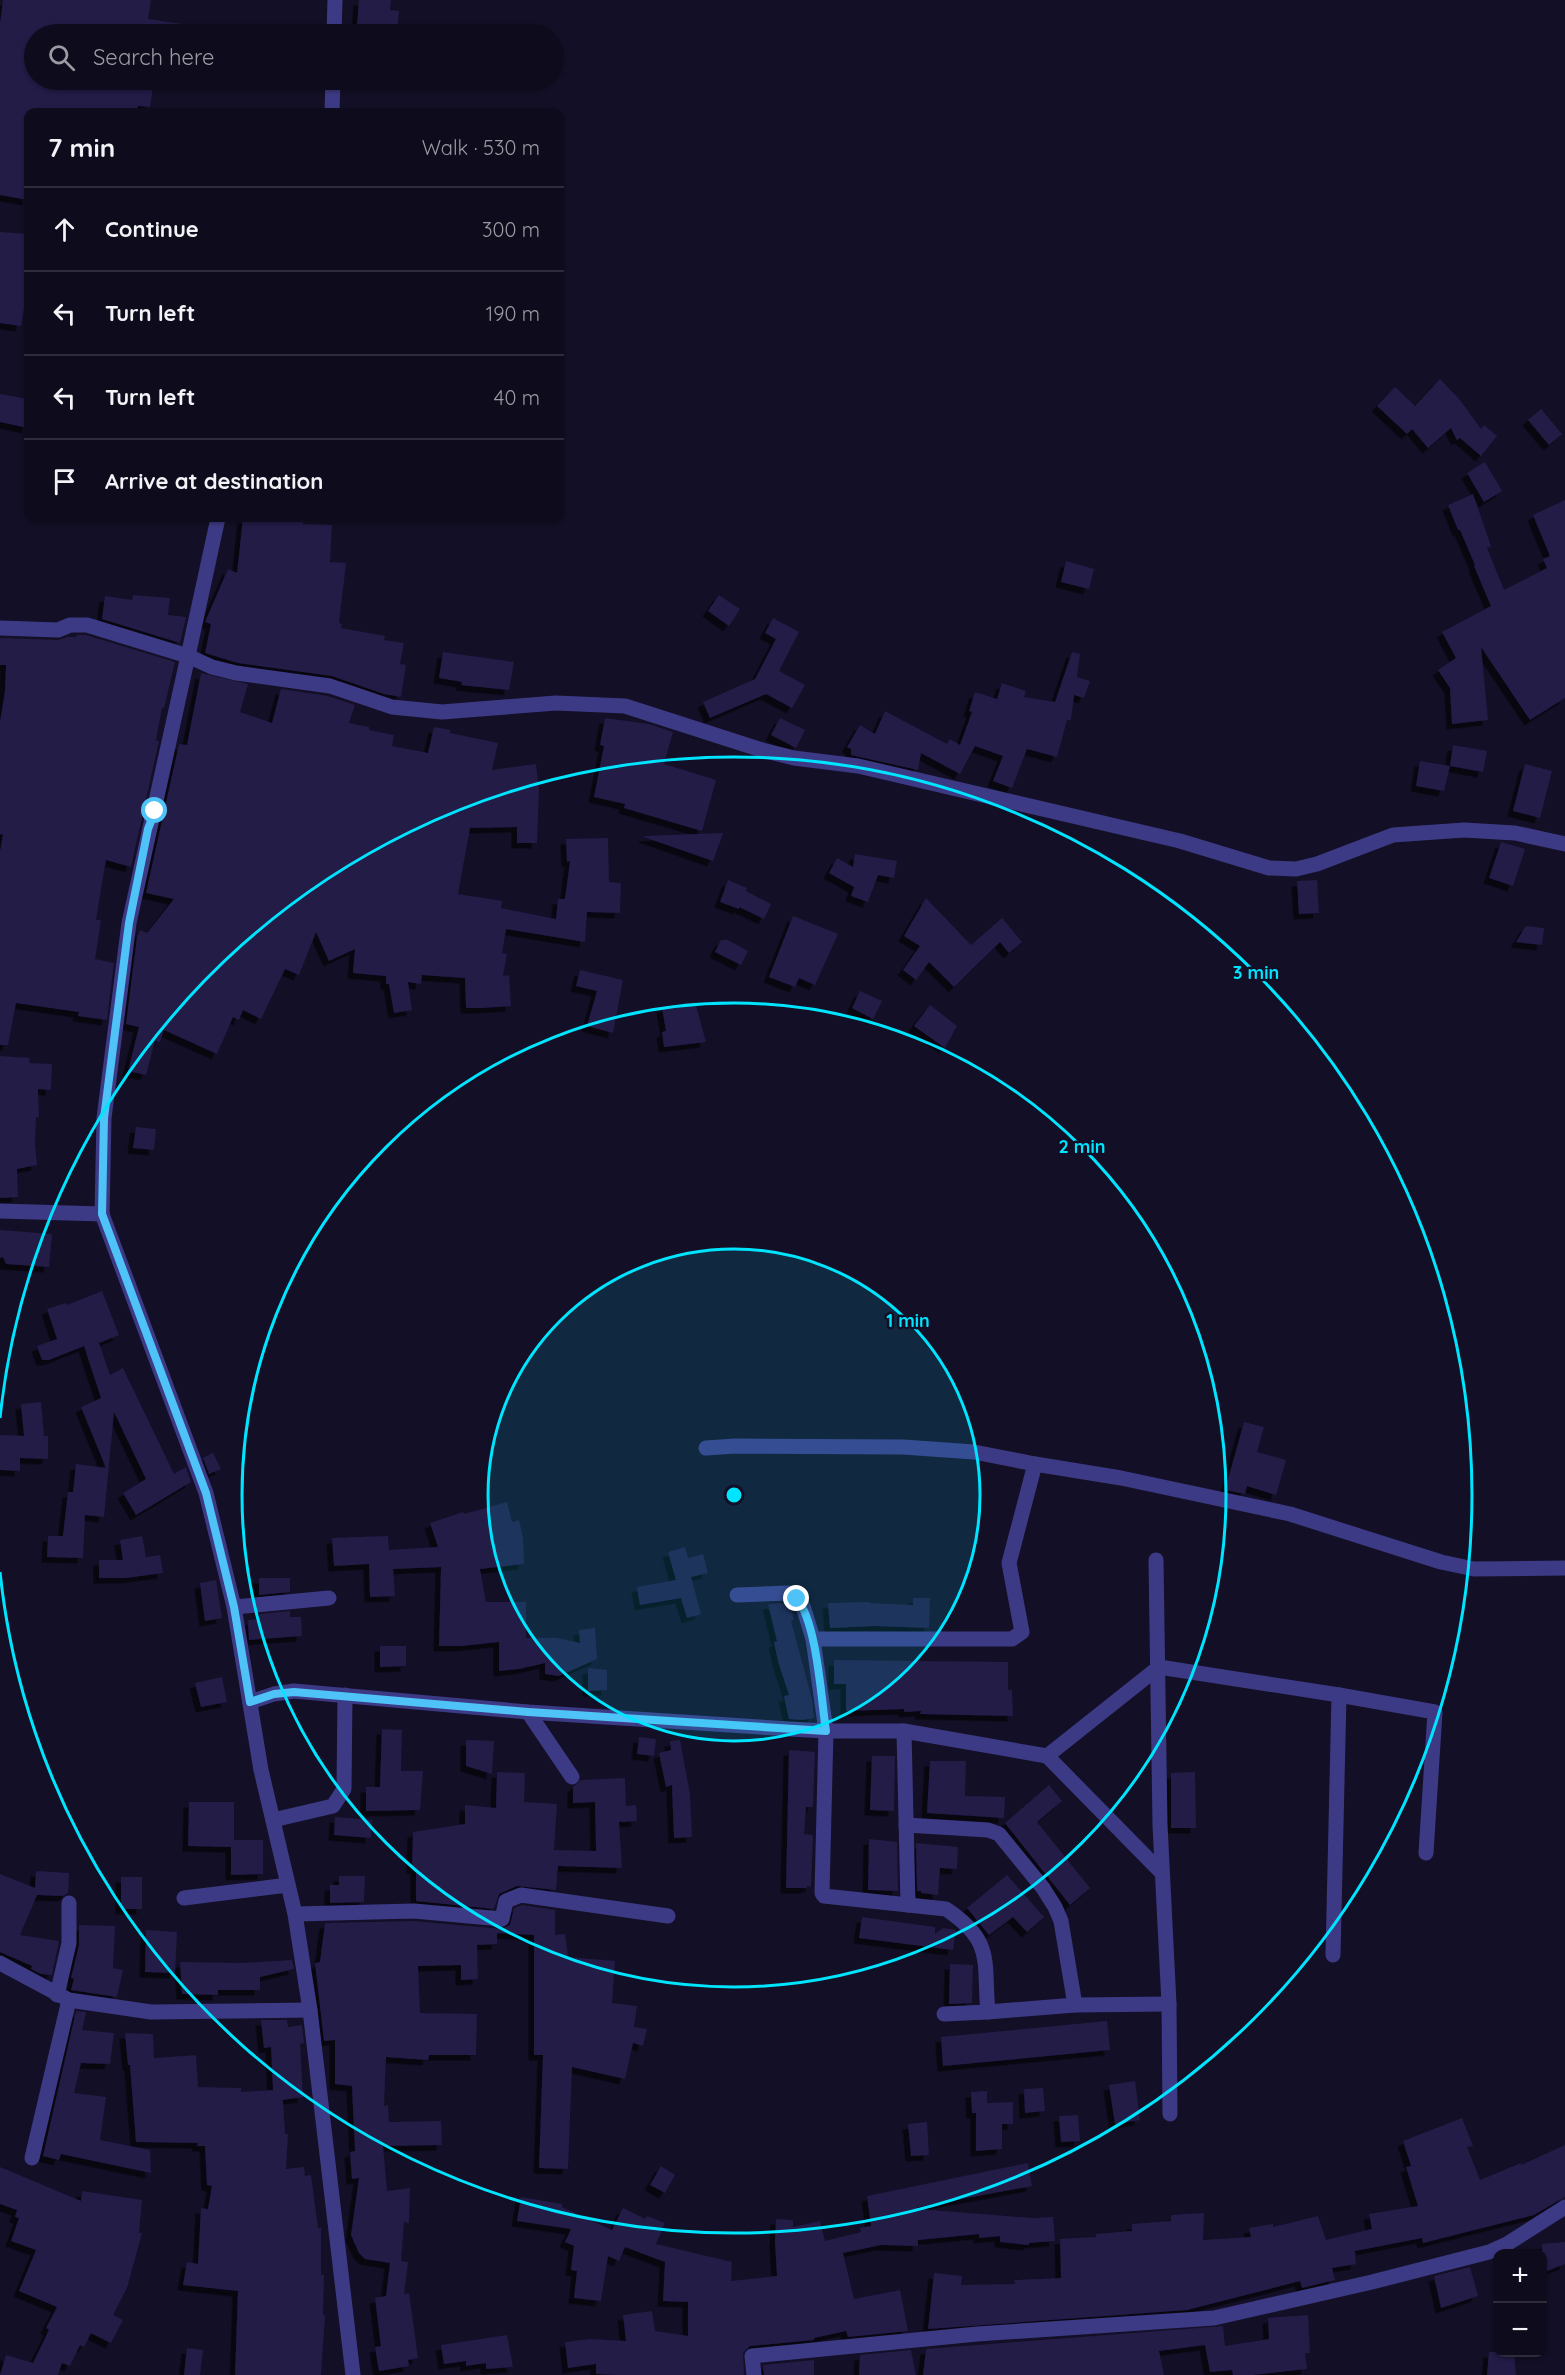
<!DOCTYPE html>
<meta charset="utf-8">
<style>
:root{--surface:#0e0b1c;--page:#171425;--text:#f1f3f6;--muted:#9b9ba3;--line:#2e2b3b}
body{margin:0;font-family:Quicksand,sans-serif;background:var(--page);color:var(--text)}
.controls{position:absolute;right:18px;bottom:18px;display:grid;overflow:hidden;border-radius:12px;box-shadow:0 2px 4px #0004}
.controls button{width:54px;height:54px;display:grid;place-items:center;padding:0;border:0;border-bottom:2px solid var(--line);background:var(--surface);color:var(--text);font:30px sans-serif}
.stop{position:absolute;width:18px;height:18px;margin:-14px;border:4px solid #4fc3f7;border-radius:50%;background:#fff}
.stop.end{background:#4fc3f7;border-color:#fff;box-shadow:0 2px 6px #0008}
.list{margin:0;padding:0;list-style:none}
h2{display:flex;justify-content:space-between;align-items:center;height:78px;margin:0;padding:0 24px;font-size:26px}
h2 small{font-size:20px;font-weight:400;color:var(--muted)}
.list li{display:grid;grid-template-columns:39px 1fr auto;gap:18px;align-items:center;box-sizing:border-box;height:84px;padding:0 24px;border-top:2px solid var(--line)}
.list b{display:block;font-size:22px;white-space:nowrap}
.list em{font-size:20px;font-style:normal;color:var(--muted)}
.icon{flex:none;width:33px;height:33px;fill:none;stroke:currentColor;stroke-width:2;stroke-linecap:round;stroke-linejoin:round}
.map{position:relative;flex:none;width:1565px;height:2375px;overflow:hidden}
.search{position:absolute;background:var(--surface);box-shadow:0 2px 4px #0004;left:24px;top:24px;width:540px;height:66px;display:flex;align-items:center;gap:15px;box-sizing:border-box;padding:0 21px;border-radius:33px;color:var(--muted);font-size:22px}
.panel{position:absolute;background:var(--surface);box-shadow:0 2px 4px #0004;left:24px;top:108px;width:540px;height:414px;border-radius:12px}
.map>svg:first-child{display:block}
.building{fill:#241b47;filter:url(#shadow)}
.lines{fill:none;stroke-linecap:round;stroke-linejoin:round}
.minor{stroke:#3d3a85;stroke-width:15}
.route{stroke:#4fc3f7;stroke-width:8}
.ring{fill:none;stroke:#00e5ff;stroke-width:3}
.centre{fill:#00e5ff;stroke:#130f26;stroke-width:3}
.ring-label{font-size:18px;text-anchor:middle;font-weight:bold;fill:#00e5ff;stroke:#130f26;stroke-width:5;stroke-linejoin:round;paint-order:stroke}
</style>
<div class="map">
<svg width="1565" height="2375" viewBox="0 0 1565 2375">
<defs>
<filter id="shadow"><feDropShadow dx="-5.5" dy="5.5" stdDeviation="0" flood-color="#0009"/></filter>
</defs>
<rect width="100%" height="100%" fill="#130f26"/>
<g class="building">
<polygon points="3,0 151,0 148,19 189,25 188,34 34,34 34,80 154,80 150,107 138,106 136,112 58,112 38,108 37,112 28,111 28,200 0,195 0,23"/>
<polygon points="359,0 391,0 390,10 399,11 397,29 357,26"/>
<polygon points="0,232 28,234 28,303 25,303 21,326 0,323"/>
<polygon points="1440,379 1460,400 1481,429 1484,425 1497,436 1481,456 1460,438 1457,440 1451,428 1428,448 1412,429 1407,434 1377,406 1395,387 1415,406"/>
<polygon points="0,394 28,399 28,428 0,422"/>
<polygon points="1541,409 1562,434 1549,445 1528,420"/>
<polygon points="1485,462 1502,491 1484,502 1467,473"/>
<polygon points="1473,494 1491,546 1487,548 1504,590 1547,568 1543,559 1550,556 1533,515 1565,500 1565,698 1530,720 1481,647 1488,720 1452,724 1450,688 1438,670 1456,658 1442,632 1491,606 1474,566 1475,565 1460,530 1458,530 1448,505"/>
<polygon points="243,518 303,518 303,524 332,525 330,562 346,563 339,623 342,624 341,628 385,636 384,640 404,643 400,664 406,665 401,697 384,694 332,676 238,663 205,653 211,624 205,622 228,569 237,573"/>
<polygon points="1066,561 1094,569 1089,589 1061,582"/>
<polygon points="133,595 170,598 168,615 186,617 180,643 102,619 105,596 132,600"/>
<polygon points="719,595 740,609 729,626 708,611"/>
<polygon points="773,618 799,632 779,671 805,685 792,708 766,694 710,718 703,702 755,679 776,639 765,633"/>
<polygon points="77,635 86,635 175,662 164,708 162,708 156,740 159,741 131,867 106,860 101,889 96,920 101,920 95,959 114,963 107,1020 78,1016 79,1012 16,1003 8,1045 0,1045 0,851 3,835 0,834 0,722 5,691 6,665 0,665 0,638 58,640 67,637 76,637"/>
<polygon points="443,652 514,662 509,690 461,685 462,682 439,678"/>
<polygon points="1072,652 1080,654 1077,677 1090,681 1084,698 1074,695 1071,720 1067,720 1057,757 1027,749 1012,788 993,781 1003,756 975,746 960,774 921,753 918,770 851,755 851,749 847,747 860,725 875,734 885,711 947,744 950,739 960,745 972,712 969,711 975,692 997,699 1002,683 1026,691 1024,697 1055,702"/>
<polygon points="201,673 248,684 240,712 272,723 281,689 328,696 355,705 349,723 369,727 369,730 394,735 392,746 428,753 434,727 450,730 450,733 498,743 492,770 536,764 539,790 537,843 517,843 517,827 470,828 458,894 502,901 501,908 556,919 558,899 565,899 570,861 567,862 566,839 608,838 609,882 621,883 620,913 587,912 585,942 506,929 502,953 507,954 503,976 509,975 511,1006 482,1008 466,1008 465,978 422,975 421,984 408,982 412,1010 394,1013 389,984 386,984 386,976 353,973 355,949 329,961 316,932 299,975 285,969 261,1019 243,1010 239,1020 233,1017 217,1054 164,1030 160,1042 155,1041 146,1075 128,1071 139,1027 126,1024 137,937 140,930 147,933 174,899 146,893 179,744 187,745"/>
<polygon points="605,718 649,724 673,732 664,764 716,780 702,831 624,808 625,804 594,797 604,746 600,745"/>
<polygon points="780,718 805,730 796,748 771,735"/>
<polygon points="1453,745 1487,751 1483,772 1450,766"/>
<polygon points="1420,761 1450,766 1444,791 1416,786"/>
<polygon points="1525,764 1552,771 1540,818 1513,811"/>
<polygon points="723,833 713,861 644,837 644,836"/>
<polygon points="1501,842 1525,849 1513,886 1489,878"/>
<polygon points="855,854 897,861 894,878 878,875 868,902 851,896 854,887 829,873 837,858 853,867"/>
<polygon points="728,880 747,888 746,891 771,904 764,919 739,907 739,909 720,902"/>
<polygon points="1317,880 1319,913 1299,914 1297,881"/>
<polygon points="926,898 971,945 1002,918 1022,942 1009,953 1000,942 954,987 929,962 916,980 903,970 920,946 904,936"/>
<polygon points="793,916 838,934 815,985 799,978 795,987 769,977"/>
<polygon points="1526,926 1544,928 1542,945 1516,942"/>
<polygon points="721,940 728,940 748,951 741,965 715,952"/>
<polygon points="580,970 623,980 613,1033 587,1026 597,991 576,986"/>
<polygon points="860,991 882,1001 873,1019 852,1008"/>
<polygon points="695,1002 706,1042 664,1047 662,1032 666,1031 662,1007"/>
<polygon points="930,1005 957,1026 945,1048 914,1026"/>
<polygon points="0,1056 30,1058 29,1063 52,1064 51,1090 38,1089 39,1117 36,1117 35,1143 37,1165 17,1169 18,1197 0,1198"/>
<polygon points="136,1127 156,1129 154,1150 133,1148"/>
<polygon points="0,1230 52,1234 49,1267 6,1264 3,1257 0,1258"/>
<polygon points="102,1291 119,1335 99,1343 110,1375 123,1368 174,1474 186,1467 191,1482 136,1515 123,1493 146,1479 114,1412 104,1517 85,1515 83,1558 47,1557 48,1536 63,1536 68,1492 73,1492 76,1464 106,1468 81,1407 101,1398 84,1346 49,1360 42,1360 37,1346 57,1339 47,1309 66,1303 67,1305"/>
<polygon points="41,1402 44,1436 48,1436 48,1459 20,1458 20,1471 0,1470 0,1435 24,1436 21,1404"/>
<polygon points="1244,1422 1264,1427 1257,1452 1286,1460 1276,1495 1247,1486 1245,1494 1225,1490"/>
<polygon points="213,1453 221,1469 209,1474 203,1458"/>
<polygon points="507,1502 512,1522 519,1520 523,1538 524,1564 480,1569 486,1602 526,1602 526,1638 557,1638 580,1643 579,1630 595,1628 597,1659 559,1676 545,1674 545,1663 519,1669 499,1671 499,1642 461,1646 439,1646 441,1567 393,1569 395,1596 370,1597 369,1564 334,1566 332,1538 388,1536 389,1550 438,1547 430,1523 463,1512 464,1514"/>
<polygon points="142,1536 146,1557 160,1555 163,1573 126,1578 99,1578 99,1560 123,1560 120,1540"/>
<polygon points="685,1547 688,1558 703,1554 708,1573 691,1577 701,1614 687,1618 681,1598 640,1605 637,1587 676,1580 668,1552"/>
<polygon points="259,1578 290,1578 290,1592 259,1595"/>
<polygon points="216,1580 222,1618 205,1621 200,1583"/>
<polygon points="913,1598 930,1598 929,1628 875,1626 830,1628 828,1603 869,1602 869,1603 913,1605"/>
<polygon points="785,1603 791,1608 794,1620 791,1621 812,1699 814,1718 803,1720 789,1719 784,1696 789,1695 778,1661 774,1642 777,1641 768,1604"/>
<polygon points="290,1611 290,1617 301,1617 302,1636 249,1640 248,1620 259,1619 259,1614"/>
<polygon points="380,1646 406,1646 406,1666 380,1667"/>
<polygon points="834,1660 1008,1662 1008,1690 1012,1690 1013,1716 920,1714 921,1711 904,1712 904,1709 846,1711 846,1684 834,1684"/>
<polygon points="588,1668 607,1670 607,1690 588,1691"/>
<polygon points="222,1677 227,1702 201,1707 195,1683"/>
<polygon points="382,1729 402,1730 401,1771 423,1771 420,1810 366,1811 366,1787 380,1787"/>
<polygon points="639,1737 656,1739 654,1756 637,1754"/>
<polygon points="466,1740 494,1741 492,1774 466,1766"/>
<polygon points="680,1740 690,1794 692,1837 674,1838 672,1785 666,1787 659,1753 671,1750 670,1741"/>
<polygon points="789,1750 815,1752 813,1807 806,1807 804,1834 813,1835 811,1887 807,1886 807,1888 786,1888"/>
<polygon points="872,1756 895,1756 894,1811 870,1810"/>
<polygon points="930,1761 966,1761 965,1796 1005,1797 1004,1818 927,1813"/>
<polygon points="497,1772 525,1773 524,1802 557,1804 554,1850 596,1851 595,1802 573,1803 573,1787 581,1780 625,1778 626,1806 636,1805 637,1821 619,1822 622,1868 558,1866 556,1890 517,1886 499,1894 494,1909 416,1901 416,1868 412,1869 413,1832 465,1824 465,1805 496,1808"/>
<polygon points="1195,1772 1196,1828 1171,1828 1171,1773"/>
<polygon points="1049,1785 1062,1801 1037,1822 1090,1888 1070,1905 1005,1823"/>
<polygon points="189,1802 234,1802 234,1840 263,1840 263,1874 231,1875 231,1847 188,1846"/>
<polygon points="335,1817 372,1820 371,1838 334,1835"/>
<polygon points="869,1839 897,1842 898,1891 868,1890"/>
<polygon points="916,1843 958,1847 957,1869 940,1868 938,1895 921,1893 921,1891 917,1891"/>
<polygon points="36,1871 69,1873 68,1893 63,1896 37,1895 20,1935 59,1941 52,1975 41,1974 31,1969 32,1966 0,1952 0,1874 35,1888"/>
<polygon points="1007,1875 1044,1917 1027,1932 1013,1917 989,1935 967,1908"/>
<polygon points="339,1876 365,1876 364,1902 330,1903 330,1885 339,1885"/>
<rect x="121" y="1877" width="21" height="32"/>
<polygon points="522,1905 555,1910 555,1935 565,1934 568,1957 615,1961 612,2003 637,2006 634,2027 647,2029 643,2046 633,2043 625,2079 572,2067 568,2169 539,2168 543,2055 534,2055 534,1935 497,1933 497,1944 477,1945 478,1979 461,1980 461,1965 418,1966 420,2013 477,2014 476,2055 429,2055 428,2060 386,2057 384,2106 388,2105 389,2122 441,2121 442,2145 383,2146 387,2191 410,2188 409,2223 404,2222 401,2261 408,2262 404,2294 409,2293 418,2358 408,2360 409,2366 379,2371 375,2347 381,2346 375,2298 386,2296 390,2263 365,2259 359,2253 351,2235 359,2178 352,2179 350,2152 355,2151 352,2086 335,2084 335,2040 324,2041 315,1963 320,1962 325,1923 414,1921 502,1929 510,1925 514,1908"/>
<polygon points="862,1917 935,1927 935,1934 943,1928 956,1930 953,1950 859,1938"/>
<polygon points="79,1925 115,1926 113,1968 123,1970 117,1997 71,1990 74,1979 71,1978 79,1945"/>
<polygon points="146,1930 177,1932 175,1973 145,1972"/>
<polygon points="292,1960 294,1969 260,1977 260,1990 218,1990 218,1995 182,1994 180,1962 242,1963"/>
<polygon points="950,1964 973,1965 972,2003 949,2004"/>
<polygon points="76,2011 86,2012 82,2030 114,2033 110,2064 81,2063 74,2093 106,2097 100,2140 150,2150 151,2173 61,2154 59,2160 43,2156"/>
<polygon points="261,2020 287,2020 288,2027 302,2025 304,2043 300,2044 303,2097 283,2100 285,2134 288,2134 286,2169 304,2167 305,2176 311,2175 318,2228 321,2228 321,2275 324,2275 323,2315 325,2315 321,2375 235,2375 238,2291 183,2285 187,2262 198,2264 201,2208 208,2209 212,2186 207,2185 205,2146 197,2146 198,2143 136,2142 130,2065 128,2065 125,2033 153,2034 154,2058 196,2055 198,2087 241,2088 241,2092 273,2090 271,2047 264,2048"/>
<polygon points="1107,2021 1110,2050 943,2066 941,2037"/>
<polygon points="1135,2081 1140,2120 1115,2124 1109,2085"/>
<polygon points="1043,2088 1045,2111 1025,2113 1024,2089"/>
<polygon points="987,2091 987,2103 1013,2102 1013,2124 1002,2124 1002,2149 976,2151 976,2113 972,2113 971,2092"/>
<polygon points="1078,2115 1080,2141 1061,2142 1059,2116"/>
<polygon points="1462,2118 1473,2146 1467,2147 1480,2180 1521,2163 1521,2165 1565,2145 1565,2197 1534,2215 1423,2243 1422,2238 1355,2251 1356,2264 1332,2268 1335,2280 1302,2288 1300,2281 1187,2310 928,2329 934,2273 962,2276 961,2285 1015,2284 1014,2280 1061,2278 1060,2239 1096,2237 1096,2234 1132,2231 1132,2224 1171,2221 1171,2215 1204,2213 1203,2240 1251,2237 1249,2228 1273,2224 1273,2227 1318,2216 1326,2240 1372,2229 1369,2214 1418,2206 1406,2167 1411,2166 1403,2141"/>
<polygon points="927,2122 929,2155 911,2156 908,2124"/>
<polygon points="1028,2163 1032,2186 918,2207 918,2209 1032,2218 1053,2217 1055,2241 1029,2243 1029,2245 1000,2242 1000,2236 979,2238 979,2234 918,2240 918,2246 881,2245 843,2253 854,2299 900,2290 908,2331 848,2337 846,2331 814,2338 814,2340 750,2346 743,2353 744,2375 619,2375 596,2374 596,2364 568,2368 565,2342 590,2339 626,2341 623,2315 652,2311 655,2331 688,2336 688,2302 663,2301 665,2262 625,2247 619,2261 608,2256 601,2301 574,2298 577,2271 571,2270 574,2246 565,2242 571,2229 517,2221 521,2197 562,2204 562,2207 612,2230 623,2208 645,2219 647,2216 665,2223 656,2244 732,2262 731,2281 777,2276 775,2241 776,2219 793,2220 793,2227 820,2221 825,2241 861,2232 860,2228 871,2226 867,2196"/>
<polygon points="661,2166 675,2175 665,2193 650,2185"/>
<polygon points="0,2167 81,2201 82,2191 142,2200 139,2233 142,2233 127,2288 113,2315 123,2320 111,2343 91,2333 84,2347 80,2345 70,2366 62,2363 58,2375 0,2375 6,2355 33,2363 49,2330 46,2328 57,2307 19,2291 36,2250 11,2241 19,2218 15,2217 17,2210 0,2204"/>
<polygon points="1565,2242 1565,2264 1542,2273 1542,2244"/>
<polygon points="1470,2267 1478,2296 1441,2308 1434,2276"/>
<polygon points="1308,2315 1310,2353 1305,2353 1307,2369 1253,2375 1233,2375 1232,2370 1210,2372 1205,2345 1159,2351 1164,2375 923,2375 926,2349 1223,2326 1225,2346 1269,2339 1268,2318"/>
<polygon points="507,2335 513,2367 486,2369 486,2363 466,2366 466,2361 444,2364 441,2345"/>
<polygon points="187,2348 203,2350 200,2375 184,2375"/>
<polygon points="911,2350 916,2375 859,2375 860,2355"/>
<polygon points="1489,2352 1514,2352 1516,2375 1487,2375"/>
<polygon points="814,2360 814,2375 764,2375 763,2365"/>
</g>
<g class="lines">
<g class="minor">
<polyline points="334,34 335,0"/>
<polyline points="332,112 333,80"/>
<polyline points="0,628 58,630 70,625 87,625 188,656 218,518"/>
<polyline points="0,1211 102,1214 104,1118 129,923 188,656 212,667 236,673 330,686 392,707 442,712 556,703 625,706 762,750 794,758 858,766 1180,841 1269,868 1296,869 1317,864 1393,835 1464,830 1515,833 1565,844"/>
<polyline points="102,1214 206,1493 234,1607 261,1770 295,1914 310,2010 353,2375"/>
<polyline points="706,1448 735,1446 903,1447 974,1452 1035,1464"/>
<polyline points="1156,1560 1160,1825 1169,2004 1170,2114"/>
<path d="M737,1595L789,1593L803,1606L813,1639L826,1731L822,1893L824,1896L946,1909C995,1942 983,1961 988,2012L1075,2005"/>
<polyline points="234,1607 329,1598"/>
<polyline points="813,1639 1012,1639 1022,1632 1009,1563 1035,1464 1121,1478 1290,1514 1441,1562 1474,1569 1565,1568"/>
<polyline points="1339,1695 1435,1712 1426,1853"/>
<polyline points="250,1702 274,1694 294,1691 528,1712 790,1729 826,1731 904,1731 1047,1756 1162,1873"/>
<polyline points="528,1712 572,1777"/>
<polyline points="904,1731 908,1905"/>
<polyline points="1047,1756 1159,1667 1339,1695 1333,1955"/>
<polyline points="273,1820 333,1806 344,1789 345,1695"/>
<polyline points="906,1825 988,1830 999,1834 1043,1888 1055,1907 1061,1921 1075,2005 1169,2004"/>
<polyline points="184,1898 288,1885"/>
<polyline points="295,1914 414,1911 502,1919 506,1901 521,1895 668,1916"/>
<polyline points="0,1963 69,2000 151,2012 310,2010"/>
<polyline points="57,1995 69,1943 69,1903"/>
<polyline points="944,2014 988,2012"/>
<polyline points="32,2158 69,2000"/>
<polyline points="754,2375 752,2356 977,2334 1214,2318 1372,2282 1489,2252 1507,2244 1565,2207"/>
</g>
</g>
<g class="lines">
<path class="route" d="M155,811L148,829L129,923L104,1118L102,1214L206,1493L234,1607L250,1702L274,1694L294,1692L528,1712L826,1731C821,1698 817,1623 797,1599"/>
</g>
<circle cx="734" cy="1495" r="246" fill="#00e5ff" fill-opacity=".12"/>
<g class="ring">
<circle cx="734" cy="1495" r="246"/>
<circle cx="734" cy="1495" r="492"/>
<path d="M0 1418A738 738 0 1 1 0 1572"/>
</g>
<circle cx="734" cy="1495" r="9" class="centre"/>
<g class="ring-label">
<text x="1256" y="979">3 min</text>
<text x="1082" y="1153">2 min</text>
<text x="908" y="1327">1 min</text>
</g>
</svg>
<div class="controls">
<button>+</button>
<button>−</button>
</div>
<div class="stop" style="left:155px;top:811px"></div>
<div class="stop end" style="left:797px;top:1599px"></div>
<div class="search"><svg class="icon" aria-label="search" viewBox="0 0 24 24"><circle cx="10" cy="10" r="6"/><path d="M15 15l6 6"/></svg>Search here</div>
<section class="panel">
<h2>7 min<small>Walk · 530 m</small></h2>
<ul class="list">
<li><svg class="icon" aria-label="ahead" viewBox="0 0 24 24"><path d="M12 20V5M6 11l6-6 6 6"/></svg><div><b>Continue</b></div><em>300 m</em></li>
<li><svg class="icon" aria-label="left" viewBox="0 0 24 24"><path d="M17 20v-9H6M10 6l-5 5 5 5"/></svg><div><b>Turn left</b></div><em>190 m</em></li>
<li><svg class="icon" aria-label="left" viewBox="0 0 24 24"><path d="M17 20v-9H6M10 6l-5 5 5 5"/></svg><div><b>Turn left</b></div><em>40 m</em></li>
<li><svg class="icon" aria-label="arrive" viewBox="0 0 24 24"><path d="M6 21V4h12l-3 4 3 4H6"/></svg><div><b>Arrive at destination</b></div></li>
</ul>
</section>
</div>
